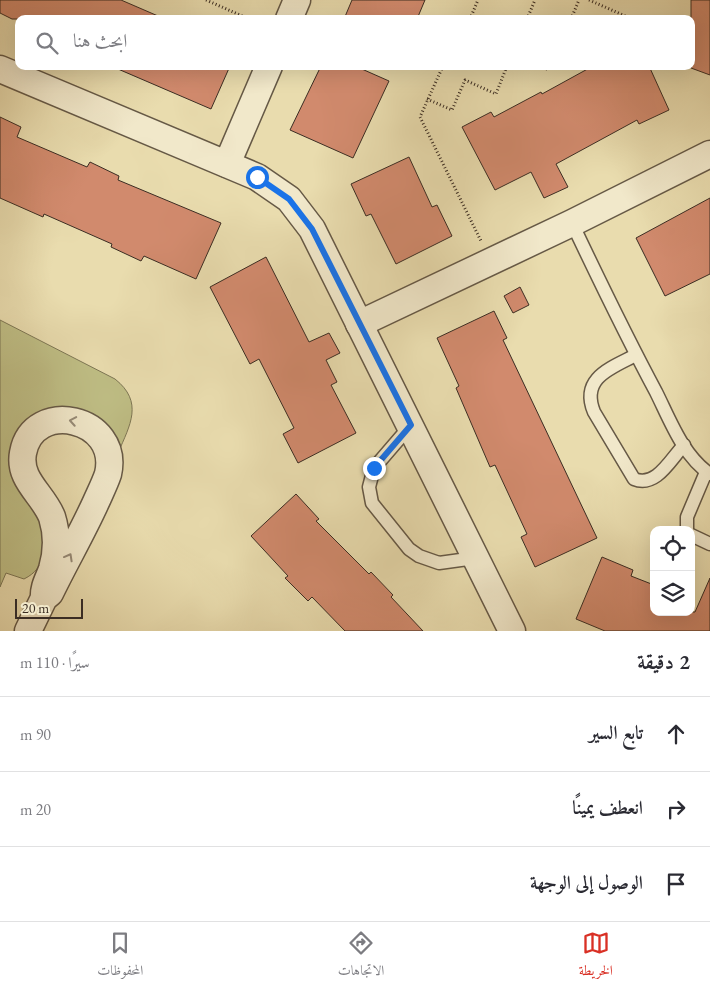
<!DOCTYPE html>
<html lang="ar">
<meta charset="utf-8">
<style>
:root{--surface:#fff;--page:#f2f2f3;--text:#2b2b33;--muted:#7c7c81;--line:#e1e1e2;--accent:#d93025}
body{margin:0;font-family:"EB Garamond",Amiri,serif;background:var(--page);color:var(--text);direction:rtl}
.controls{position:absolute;right:15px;bottom:15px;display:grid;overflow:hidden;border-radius:10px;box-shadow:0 5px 20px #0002}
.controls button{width:45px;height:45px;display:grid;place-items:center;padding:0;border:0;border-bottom:1px solid var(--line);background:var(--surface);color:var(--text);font:25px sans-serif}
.scale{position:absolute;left:15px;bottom:12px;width:68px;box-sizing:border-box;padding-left:5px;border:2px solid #3b2d23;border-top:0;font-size:14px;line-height:18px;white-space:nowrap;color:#3b2d23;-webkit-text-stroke:4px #f1e8ca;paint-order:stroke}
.stop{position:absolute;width:15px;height:15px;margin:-11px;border:4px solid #1a73e8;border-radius:50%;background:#fff}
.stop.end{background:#1a73e8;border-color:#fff;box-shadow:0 1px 5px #0008}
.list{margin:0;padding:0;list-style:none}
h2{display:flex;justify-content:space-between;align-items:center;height:65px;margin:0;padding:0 20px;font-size:21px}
h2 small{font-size:16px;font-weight:400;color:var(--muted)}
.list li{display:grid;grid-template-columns:32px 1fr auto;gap:15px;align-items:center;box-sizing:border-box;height:75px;padding:0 20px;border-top:1px solid var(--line)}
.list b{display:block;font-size:19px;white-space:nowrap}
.list em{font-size:16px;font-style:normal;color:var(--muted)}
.icon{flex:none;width:28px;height:28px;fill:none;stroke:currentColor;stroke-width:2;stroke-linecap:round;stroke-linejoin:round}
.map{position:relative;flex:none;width:710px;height:631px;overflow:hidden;direction:ltr}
.search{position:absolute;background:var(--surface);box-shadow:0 5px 20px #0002;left:15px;right:15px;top:15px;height:55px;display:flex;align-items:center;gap:12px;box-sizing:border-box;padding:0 18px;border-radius:10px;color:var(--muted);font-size:19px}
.sheet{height:290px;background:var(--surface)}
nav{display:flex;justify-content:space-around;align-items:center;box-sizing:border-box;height:70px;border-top:1px solid var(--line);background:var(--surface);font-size:14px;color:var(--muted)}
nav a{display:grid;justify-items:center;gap:2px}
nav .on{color:var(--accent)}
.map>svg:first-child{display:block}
.green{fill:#bfbe85;stroke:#7d7654}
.building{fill:#d18a6d;stroke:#3b2d23}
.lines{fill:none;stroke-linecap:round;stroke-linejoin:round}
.service-casing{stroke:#665946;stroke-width:15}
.minor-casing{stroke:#665946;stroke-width:29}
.path{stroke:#3b2d23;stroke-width:3;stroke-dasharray:1 2.5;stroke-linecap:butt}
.service{stroke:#f1e8ca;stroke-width:12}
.minor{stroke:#f1e8ca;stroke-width:26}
.oneway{stroke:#968a76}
.route{stroke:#1a73e8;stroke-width:6}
</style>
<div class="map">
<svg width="710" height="631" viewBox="0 0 710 631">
<rect width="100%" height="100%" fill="#e9dcae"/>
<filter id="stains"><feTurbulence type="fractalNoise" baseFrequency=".004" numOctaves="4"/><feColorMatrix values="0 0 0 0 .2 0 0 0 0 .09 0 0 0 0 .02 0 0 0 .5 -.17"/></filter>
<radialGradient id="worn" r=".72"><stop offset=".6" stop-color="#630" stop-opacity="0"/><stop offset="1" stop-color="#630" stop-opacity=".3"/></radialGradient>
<path class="green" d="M0,320L115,379C144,402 130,425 118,453L104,427L28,428L45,554C40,566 36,573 24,579L6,573L0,587Z"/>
<g class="building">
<polygon points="0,0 121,0 165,19 12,19 0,13"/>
<polygon points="352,0 425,0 417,19 344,19"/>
<polygon points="691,0 710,0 710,75 691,68"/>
<polygon points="111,66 230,66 211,109"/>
<polygon points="321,66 355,66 389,81 353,158 290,130"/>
<polygon points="593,66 649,66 669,110 639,124 637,120 556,164 568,187 544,198 531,172 495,190 462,127 491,112 494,117 541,92 542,94"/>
<polygon points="0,117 21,127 17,137 87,167 90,162 119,176 118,180 221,223 196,279 144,256 141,261 111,247 112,244 44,214 43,217 0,198"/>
<polygon points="409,157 432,207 437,205 452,236 396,264 371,214 366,216 351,184"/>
<polygon points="710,198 710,274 665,296 636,238"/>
<polygon points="266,257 309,342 329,333 340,353 326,360 337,382 331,385 356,433 298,463 283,434 294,428 259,359 250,364 210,287"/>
<polygon points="520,287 529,305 513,313 504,296"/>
<polygon points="494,311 507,338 503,340 597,538 535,567 521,537 527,534 495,465 490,467 456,388 459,386 437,338"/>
<polygon points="296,494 319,519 316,521 369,574 371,572 393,595 391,597 423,631 345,631 312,597 308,601 285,578 288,576 251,536"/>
<polygon points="602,557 633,570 631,576 654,585 654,612 695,612 710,578 710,631 605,631 576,619"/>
</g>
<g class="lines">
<defs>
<g id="service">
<path d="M572,223C599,280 626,336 656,392C670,420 683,456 710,474"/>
<path d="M636,355C611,368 580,378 594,412L634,479C656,488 670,460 684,445"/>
<polyline points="411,425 374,468 369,487 372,503 409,549 419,556 439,563 475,558"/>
<polyline points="687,530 687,517 706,472"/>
<polyline points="691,535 710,544"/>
</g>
<g id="minor">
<polyline points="289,19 297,0"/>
<polyline points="0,69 257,177 289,199 312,229 512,631"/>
<polyline points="227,164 269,66"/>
<polyline points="359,324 572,223 710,154"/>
<path d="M28,631L44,598L50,593C65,562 82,533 96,502C100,493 105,483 108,474C121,417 33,398 23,453C18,480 43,494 52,517C57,533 57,552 52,569C49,578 43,587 44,598"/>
</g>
</defs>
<use href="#service" class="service-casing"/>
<use href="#minor" class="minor-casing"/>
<g class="path">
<polyline points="206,0 249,19"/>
<polyline points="589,0 632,19"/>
<polyline points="470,19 478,0"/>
<polyline points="527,19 535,0"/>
<polyline points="571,19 579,0"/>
<polyline points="443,66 420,117 481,241"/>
<polyline points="540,66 549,70 550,66"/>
<polyline points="427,99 452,110 465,80 496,94 507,66"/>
</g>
<use href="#service" class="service"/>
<use href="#minor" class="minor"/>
</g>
<defs><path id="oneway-chevron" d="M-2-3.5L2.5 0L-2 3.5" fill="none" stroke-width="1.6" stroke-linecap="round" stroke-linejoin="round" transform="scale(1.25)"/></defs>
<g class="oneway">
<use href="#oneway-chevron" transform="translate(73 421) rotate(-170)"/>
<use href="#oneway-chevron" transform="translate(69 557) rotate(-61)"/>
</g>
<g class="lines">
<polyline class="route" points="257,177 289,199 312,229 411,425 374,468"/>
</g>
<rect width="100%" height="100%" filter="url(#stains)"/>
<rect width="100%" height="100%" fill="url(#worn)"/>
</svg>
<div class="controls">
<button><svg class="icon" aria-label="locate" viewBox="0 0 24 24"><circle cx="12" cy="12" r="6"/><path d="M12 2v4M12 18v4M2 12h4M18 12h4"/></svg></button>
<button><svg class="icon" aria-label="layers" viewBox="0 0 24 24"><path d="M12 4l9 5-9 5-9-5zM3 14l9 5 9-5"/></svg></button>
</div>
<div class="scale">20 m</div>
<div class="stop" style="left:257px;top:177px"></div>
<div class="stop end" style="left:374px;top:468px"></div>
<div class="search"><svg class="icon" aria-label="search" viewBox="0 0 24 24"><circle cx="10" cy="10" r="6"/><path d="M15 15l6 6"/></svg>ابحث هنا</div>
</div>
<section class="sheet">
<h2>2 دقيقة<small>سيرًا · 110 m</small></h2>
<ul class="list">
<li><svg class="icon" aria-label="ahead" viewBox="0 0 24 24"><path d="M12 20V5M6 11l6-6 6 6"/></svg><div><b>تابع السير</b></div><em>90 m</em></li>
<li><svg class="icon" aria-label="right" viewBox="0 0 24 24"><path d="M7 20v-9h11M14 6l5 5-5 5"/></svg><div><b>انعطف يمينًا</b></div><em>20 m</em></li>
<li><svg class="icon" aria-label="arrive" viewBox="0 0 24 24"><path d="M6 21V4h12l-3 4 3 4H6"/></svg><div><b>الوصول إلى الوجهة</b></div></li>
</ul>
</section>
<nav>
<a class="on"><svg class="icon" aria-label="map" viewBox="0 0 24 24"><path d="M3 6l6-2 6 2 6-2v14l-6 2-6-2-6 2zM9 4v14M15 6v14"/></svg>الخريطة</a>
<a><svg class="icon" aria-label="directions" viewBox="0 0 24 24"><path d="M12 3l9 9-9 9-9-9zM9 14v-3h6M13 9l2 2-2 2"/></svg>الاتجاهات</a>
<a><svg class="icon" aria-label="saved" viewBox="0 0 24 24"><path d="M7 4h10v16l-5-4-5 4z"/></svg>المحفوظات</a>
</nav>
